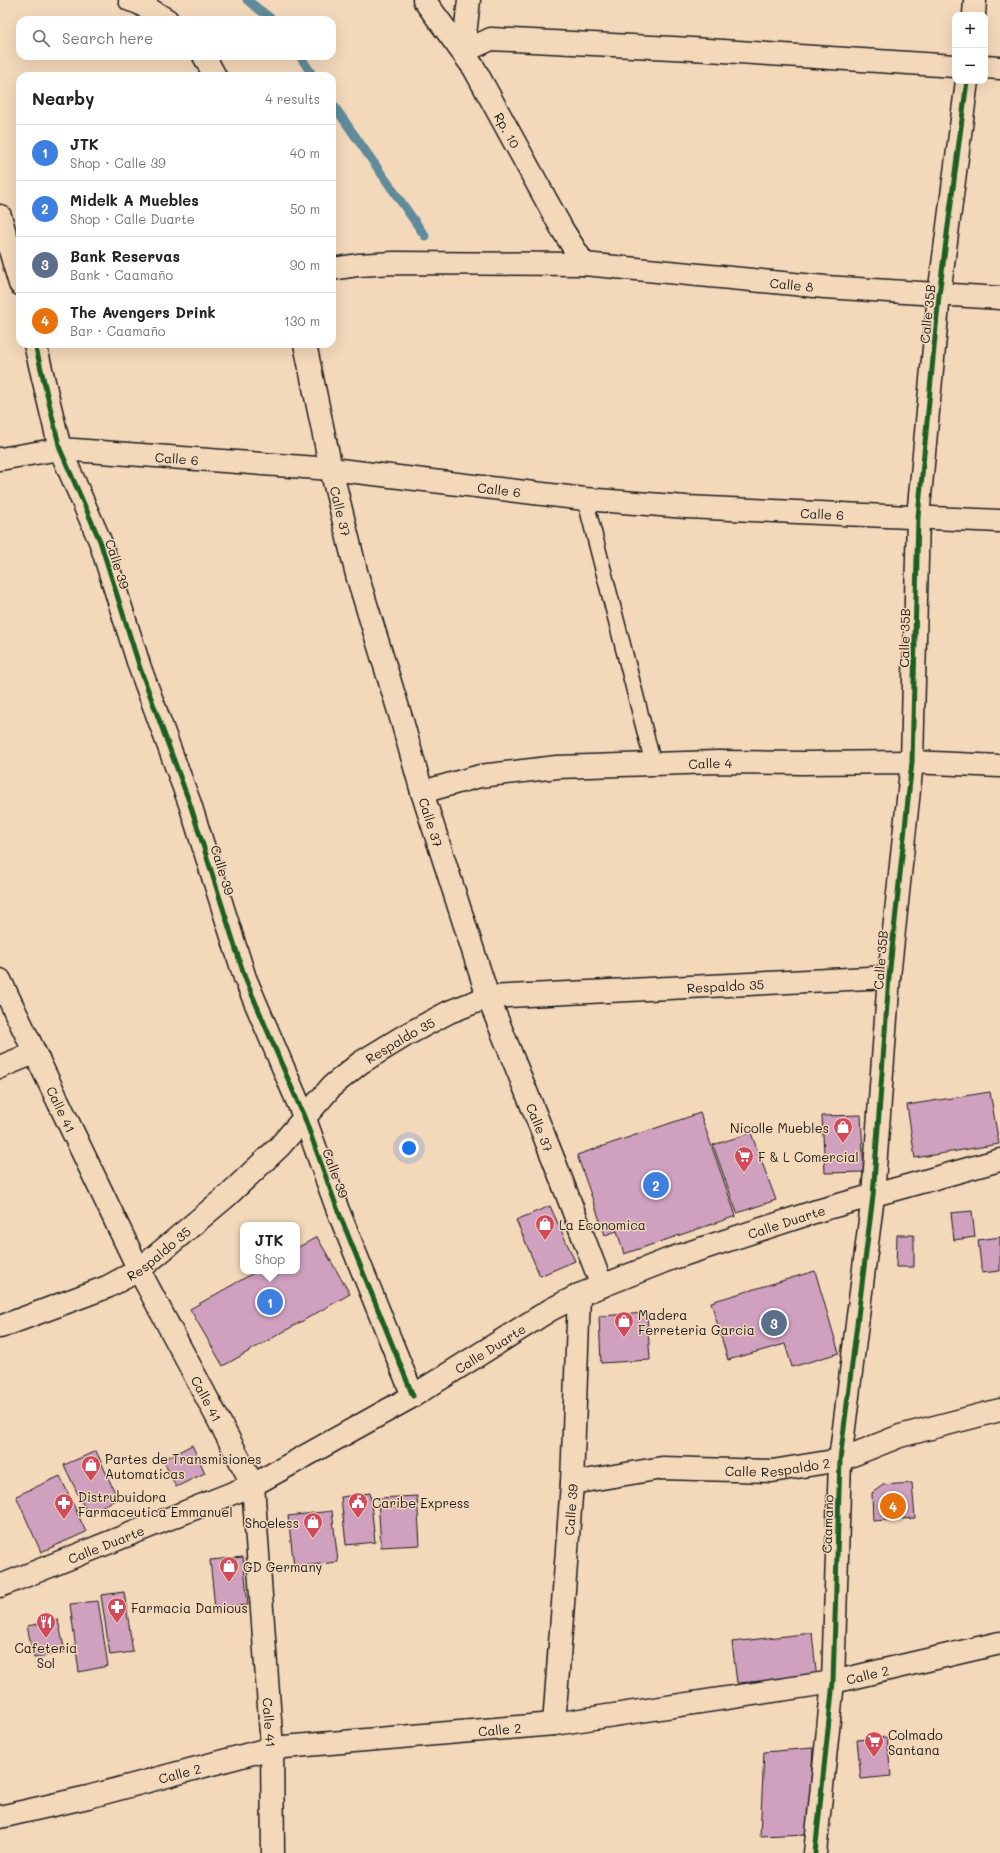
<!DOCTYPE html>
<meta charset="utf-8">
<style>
:root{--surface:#fff;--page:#f2f2f2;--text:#222;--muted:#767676;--line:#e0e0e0;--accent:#d1495b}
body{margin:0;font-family:Mali,sans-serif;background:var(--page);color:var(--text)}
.controls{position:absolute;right:12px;top:12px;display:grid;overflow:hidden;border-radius:8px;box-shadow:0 4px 16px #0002}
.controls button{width:36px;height:36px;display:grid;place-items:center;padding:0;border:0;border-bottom:1px solid var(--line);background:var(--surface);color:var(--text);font:20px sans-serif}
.you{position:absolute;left:409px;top:1148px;width:14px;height:14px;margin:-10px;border:3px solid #fff;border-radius:50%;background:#1a73e8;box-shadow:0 0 0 6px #1a73e833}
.badge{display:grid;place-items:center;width:26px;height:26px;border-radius:50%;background:var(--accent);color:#fff;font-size:13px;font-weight:700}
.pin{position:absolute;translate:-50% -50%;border:2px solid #fff;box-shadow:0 1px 4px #0006}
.popup{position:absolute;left:240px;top:1222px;width:60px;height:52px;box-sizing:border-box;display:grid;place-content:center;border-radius:8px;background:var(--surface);filter:drop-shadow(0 1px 3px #0005);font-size:13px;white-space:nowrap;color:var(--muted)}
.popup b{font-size:15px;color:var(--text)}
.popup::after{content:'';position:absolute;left:50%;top:100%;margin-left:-8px;border:8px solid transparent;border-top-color:var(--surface)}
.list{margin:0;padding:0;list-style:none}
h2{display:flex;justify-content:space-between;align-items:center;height:52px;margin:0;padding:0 16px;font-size:17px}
h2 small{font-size:13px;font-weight:400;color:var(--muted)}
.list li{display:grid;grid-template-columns:26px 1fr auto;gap:12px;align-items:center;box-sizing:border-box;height:56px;padding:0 16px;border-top:1px solid var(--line)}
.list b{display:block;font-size:15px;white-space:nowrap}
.list p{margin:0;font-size:13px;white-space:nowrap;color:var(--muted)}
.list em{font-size:13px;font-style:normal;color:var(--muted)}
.icon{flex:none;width:22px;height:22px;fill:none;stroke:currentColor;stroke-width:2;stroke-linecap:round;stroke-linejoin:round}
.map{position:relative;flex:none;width:1000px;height:1853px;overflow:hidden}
.search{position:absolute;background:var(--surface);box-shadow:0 4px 16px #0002;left:16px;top:16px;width:320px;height:44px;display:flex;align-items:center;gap:10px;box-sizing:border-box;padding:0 14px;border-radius:12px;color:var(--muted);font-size:15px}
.panel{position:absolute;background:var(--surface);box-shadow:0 4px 16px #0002;left:16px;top:72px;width:320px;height:276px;border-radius:12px}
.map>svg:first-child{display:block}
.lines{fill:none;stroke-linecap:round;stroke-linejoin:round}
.stream{stroke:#608b9a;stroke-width:9}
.building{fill:#d0a0bf;stroke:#1c1c1c}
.service-casing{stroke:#1c1c1c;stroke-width:18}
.minor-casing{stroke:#1c1c1c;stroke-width:25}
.tertiary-casing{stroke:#1c1c1c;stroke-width:25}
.service{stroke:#f4d8ba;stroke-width:15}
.minor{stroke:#f4d8ba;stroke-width:22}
.tertiary{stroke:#f4d8ba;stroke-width:22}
.cycleway-casing{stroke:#f4d8ba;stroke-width:8}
.cycleway{stroke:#1b5e20;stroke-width:5}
.labels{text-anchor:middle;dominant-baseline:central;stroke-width:3;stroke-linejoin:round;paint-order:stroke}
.street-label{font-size:13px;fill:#1c1c1c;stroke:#f4d8ba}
.poi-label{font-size:13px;fill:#1c1c1c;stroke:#f4d8ba;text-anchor:start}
</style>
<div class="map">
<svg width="1000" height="1853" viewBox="0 0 1000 1853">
<rect width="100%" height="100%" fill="#f4d8ba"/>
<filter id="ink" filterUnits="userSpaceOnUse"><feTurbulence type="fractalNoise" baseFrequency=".025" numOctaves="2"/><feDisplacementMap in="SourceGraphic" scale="8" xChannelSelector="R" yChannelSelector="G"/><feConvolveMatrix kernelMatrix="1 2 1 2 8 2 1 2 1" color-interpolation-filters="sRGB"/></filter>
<g filter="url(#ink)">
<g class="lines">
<g class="stream">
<polyline points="247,0 273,20"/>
<polyline points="300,56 313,76"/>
<polyline points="332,103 425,236"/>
</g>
</g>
<g class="building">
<polygon points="990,1092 999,1144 915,1158 907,1105"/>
<polygon points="700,1113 736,1216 624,1254 617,1231 605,1235 577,1155"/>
<polygon points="861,1115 864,1172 825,1173 822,1116"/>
<polygon points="751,1133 776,1200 737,1213 713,1145"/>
<polygon points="550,1206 575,1261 540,1276 516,1220"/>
<polygon points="972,1211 975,1237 954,1240 951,1213"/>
<polygon points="897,1235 914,1235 914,1267 896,1267"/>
<polygon points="317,1237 350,1294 223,1366 190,1309 257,1271 297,1271 297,1248"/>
<polygon points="1000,1237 1000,1271 982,1273 978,1240"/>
<polygon points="815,1271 839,1353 792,1367 785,1344 728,1360 711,1302"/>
<polygon points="647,1313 650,1360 601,1363 599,1316"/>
<polygon points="192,1445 205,1473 176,1487 163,1460"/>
<polygon points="96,1451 118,1499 87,1513 64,1465"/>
<polygon points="60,1476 86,1532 41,1552 16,1496"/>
<polygon points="912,1483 915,1518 873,1521 872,1493 883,1485"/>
<polygon points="370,1493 375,1542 346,1545 341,1497"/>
<polygon points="417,1496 420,1545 381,1547 378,1498"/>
<polygon points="332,1511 338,1562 294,1567 288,1516"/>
<polygon points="243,1557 248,1605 215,1608 210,1560"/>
<polygon points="124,1592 133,1652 110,1655 101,1595"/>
<polygon points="98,1601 108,1666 79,1672 70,1604"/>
<polygon points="58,1620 65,1652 34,1658 27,1626"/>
<polygon points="812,1633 818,1690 765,1696 764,1681 737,1683 732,1642"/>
<polygon points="887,1737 891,1776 861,1779 857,1740"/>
<polygon points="813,1748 808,1834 760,1836 764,1752"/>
</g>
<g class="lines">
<defs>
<polyline id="service" points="585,499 653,763"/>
<g id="minor">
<polyline points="130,0 139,3 167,20"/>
<path id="s1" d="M424,0L474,68L562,229L584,264"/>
<polyline points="974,15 975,0"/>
<polyline points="463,52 491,39 692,49 955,66"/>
<polyline points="463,52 469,0"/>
<polyline points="204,56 215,76"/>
<polyline points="985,67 1000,68"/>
<polyline points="0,216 20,284"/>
<path id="s2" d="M332,269L358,265L394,263L584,264L825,287L1000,298"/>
<polyline points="35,344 60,449 100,541 140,668 190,804 245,978 305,1119 337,1208 413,1396"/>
<path id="s3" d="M305,344L331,469L357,575L402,721L422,792L488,997L555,1163L602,1286"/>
<path id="s4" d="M0,459L60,449L331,469L585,499L686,507L1000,521"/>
<path id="s5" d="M422,792L480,776L557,767L717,762L803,763L912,762L1000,766"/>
<path id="s6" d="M0,980L139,1270L253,1485L272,1748L273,1853"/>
<polyline points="0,1067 34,1053"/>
<path id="s7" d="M0,1327L107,1287L139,1270L227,1196L279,1147L332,1086L360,1063L406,1035L449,1012L488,997L889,977"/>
<path id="s8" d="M572,1483L662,1468L772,1471L840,1460L900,1436L1000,1410"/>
<path id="s9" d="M554,1724L572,1483L579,1295"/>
<path id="s10" d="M0,1817L88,1797L272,1748L554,1724L833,1682L1000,1643"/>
<polyline points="815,1853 833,1682 840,1460 873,1196 889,977 912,762 918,517 939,295 967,81"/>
</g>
<g id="tertiary">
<path id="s11" d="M0,1586L253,1485L413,1396L550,1310L579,1295L670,1259L817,1211L1000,1160"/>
</g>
</defs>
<use href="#service" class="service-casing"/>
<use href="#minor" class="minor-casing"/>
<use href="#tertiary" class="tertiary-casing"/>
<use href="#service" class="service"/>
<use href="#minor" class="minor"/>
<use href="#tertiary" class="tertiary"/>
<defs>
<g id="cycleway">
<polyline points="35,344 60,449 100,541 140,668 190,804 245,978 305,1119 337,1208 413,1396"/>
<polyline points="815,1853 833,1682 840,1460 873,1196 889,977 912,762 918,517 939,295 967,81"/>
</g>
</defs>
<use href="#cycleway" class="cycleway-casing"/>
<use href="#cycleway" class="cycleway"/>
</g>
</g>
<defs>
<symbol id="shop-pin" viewBox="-11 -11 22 30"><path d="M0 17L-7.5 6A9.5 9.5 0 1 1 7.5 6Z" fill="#d1495b" stroke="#f4d8ba"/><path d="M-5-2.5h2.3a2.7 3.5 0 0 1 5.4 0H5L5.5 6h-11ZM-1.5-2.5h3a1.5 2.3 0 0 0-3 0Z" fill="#fff"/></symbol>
<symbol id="supermarket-pin" viewBox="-11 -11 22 30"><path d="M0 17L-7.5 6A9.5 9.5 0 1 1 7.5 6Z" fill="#d1495b" stroke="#f4d8ba"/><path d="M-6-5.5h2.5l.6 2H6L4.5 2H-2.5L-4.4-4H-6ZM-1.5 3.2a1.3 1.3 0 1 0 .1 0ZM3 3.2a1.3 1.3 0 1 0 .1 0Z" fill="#fff"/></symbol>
<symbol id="civic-pin" viewBox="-11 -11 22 30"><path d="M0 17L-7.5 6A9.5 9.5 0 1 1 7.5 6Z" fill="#d1495b" stroke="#f4d8ba"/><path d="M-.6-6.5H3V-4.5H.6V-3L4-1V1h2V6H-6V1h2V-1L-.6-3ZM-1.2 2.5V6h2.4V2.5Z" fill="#fff"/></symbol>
<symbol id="pharmacy-pin" viewBox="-11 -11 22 30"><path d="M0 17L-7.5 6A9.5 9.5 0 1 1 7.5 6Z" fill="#d1495b" stroke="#f4d8ba"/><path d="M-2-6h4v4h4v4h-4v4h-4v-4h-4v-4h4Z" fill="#fff"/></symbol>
<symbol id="restaurant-pin" viewBox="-11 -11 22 30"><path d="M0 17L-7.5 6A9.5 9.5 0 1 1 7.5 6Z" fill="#d1495b" stroke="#f4d8ba"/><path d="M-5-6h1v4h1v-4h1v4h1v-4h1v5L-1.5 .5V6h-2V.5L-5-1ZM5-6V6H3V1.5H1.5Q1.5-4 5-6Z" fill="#fff"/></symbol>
</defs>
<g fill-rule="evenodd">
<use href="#shop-pin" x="832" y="1116" width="22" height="30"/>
<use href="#supermarket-pin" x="733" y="1145" width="22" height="30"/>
<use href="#shop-pin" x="534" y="1213" width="22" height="30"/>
<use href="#shop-pin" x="613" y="1310" width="22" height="30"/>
<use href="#shop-pin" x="80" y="1454" width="22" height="30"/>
<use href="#civic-pin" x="347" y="1491" width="22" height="30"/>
<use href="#pharmacy-pin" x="53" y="1492" width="22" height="30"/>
<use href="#shop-pin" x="302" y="1511" width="22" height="30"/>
<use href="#shop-pin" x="218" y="1555" width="22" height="30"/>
<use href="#pharmacy-pin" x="106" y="1596" width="22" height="30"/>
<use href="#restaurant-pin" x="35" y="1611" width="22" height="30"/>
<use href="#supermarket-pin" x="863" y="1730" width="22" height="30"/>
</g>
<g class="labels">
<g class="street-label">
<text stroke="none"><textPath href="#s1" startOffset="155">Rp. 10</textPath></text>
<text stroke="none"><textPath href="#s2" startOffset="461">Calle 8</textPath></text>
<text transform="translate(927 314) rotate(-84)">Calle 35B</text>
<text stroke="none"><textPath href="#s4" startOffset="178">Calle 6</textPath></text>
<text stroke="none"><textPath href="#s4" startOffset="502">Calle 6</textPath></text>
<text stroke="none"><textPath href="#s3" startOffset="171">Calle 37</textPath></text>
<text stroke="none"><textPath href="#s4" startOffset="826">Calle 6</textPath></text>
<text transform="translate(118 564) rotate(72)">Calle 39</text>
<text transform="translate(904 638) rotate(-89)">Calle 35B</text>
<text stroke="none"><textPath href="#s5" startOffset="291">Calle 4</textPath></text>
<text stroke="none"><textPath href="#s3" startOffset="495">Calle 37</textPath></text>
<text transform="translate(223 870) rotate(73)">Calle 39</text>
<text transform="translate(880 960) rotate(-85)">Calle 35B</text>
<text stroke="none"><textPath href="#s7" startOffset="836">Respaldo 35</textPath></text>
<text stroke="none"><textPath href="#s7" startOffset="500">Respaldo 35</textPath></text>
<text stroke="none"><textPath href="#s6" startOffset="143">Calle 41</textPath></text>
<text stroke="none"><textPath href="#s3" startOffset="819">Calle 37</textPath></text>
<text transform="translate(336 1173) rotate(70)">Calle 39</text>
<text stroke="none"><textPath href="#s11" startOffset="870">Calle Duarte</textPath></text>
<text stroke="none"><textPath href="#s7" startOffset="176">Respaldo 35</textPath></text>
<text stroke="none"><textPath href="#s11" startOffset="546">Calle Duarte</textPath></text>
<text stroke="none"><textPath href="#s6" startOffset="467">Calle 41</textPath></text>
<text stroke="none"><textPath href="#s8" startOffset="207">Calle Respaldo 2</textPath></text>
<text stroke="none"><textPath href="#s9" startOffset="215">Calle 39</textPath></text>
<text transform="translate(827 1524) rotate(-88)">Caamaño</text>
<text stroke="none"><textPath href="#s11" startOffset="114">Calle Duarte</textPath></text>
<text stroke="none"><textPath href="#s10" startOffset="881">Calle 2</textPath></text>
<text stroke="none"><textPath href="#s6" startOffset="803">Calle 41</textPath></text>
<text stroke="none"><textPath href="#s10" startOffset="509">Calle 2</textPath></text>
<text stroke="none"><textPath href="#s10" startOffset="185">Calle 2</textPath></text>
</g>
<g class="poi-label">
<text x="829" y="1127" text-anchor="end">Nicolle Muebles</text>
<text x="758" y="1156">F &amp; L Comercial</text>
<text x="559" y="1224">La Economica</text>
<text x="638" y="1314">Madera<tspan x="638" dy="15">Ferreteria Garcia</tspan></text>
<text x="105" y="1458">Partes de Transmisiones<tspan x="105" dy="15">Automaticas</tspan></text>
<text x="78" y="1496">Distrubuidora<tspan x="78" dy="15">Farmaceutica Emmanuel</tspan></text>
<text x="372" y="1502">Caribe Express</text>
<text x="299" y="1522" text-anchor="end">Shoeless</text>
<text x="243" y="1566">GD Germany</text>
<text x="131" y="1607">Farmacia Damious</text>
<text x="46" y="1647" text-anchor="middle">Cafeteria<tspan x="46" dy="15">Sol</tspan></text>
<text x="888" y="1734">Colmado<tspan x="888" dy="15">Santana</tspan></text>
</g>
</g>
</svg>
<div class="controls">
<button>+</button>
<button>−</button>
</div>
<div class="you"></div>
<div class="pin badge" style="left:270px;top:1302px;background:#3f7fe0">1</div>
<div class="popup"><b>JTK</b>Shop</div>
<div class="pin badge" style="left:656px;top:1185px;background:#3f7fe0">2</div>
<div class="pin badge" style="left:774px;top:1323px;background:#5c6f8a">3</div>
<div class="pin badge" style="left:893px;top:1506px;background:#e8710a">4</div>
<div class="search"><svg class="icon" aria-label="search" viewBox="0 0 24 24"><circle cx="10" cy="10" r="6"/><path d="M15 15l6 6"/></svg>Search here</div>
<section class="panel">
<h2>Nearby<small>4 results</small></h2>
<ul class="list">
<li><span class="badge" style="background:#3f7fe0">1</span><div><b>JTK</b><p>Shop · Calle 39</p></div><em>40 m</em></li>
<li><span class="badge" style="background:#3f7fe0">2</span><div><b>Midelk A Muebles</b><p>Shop · Calle Duarte</p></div><em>50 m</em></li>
<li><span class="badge" style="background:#5c6f8a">3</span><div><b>Bank Reservas</b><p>Bank · Caamaño</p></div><em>90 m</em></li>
<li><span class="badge" style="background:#e8710a">4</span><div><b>The Avengers Drink</b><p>Bar · Caamaño</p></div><em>130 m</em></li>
</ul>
</section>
</div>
